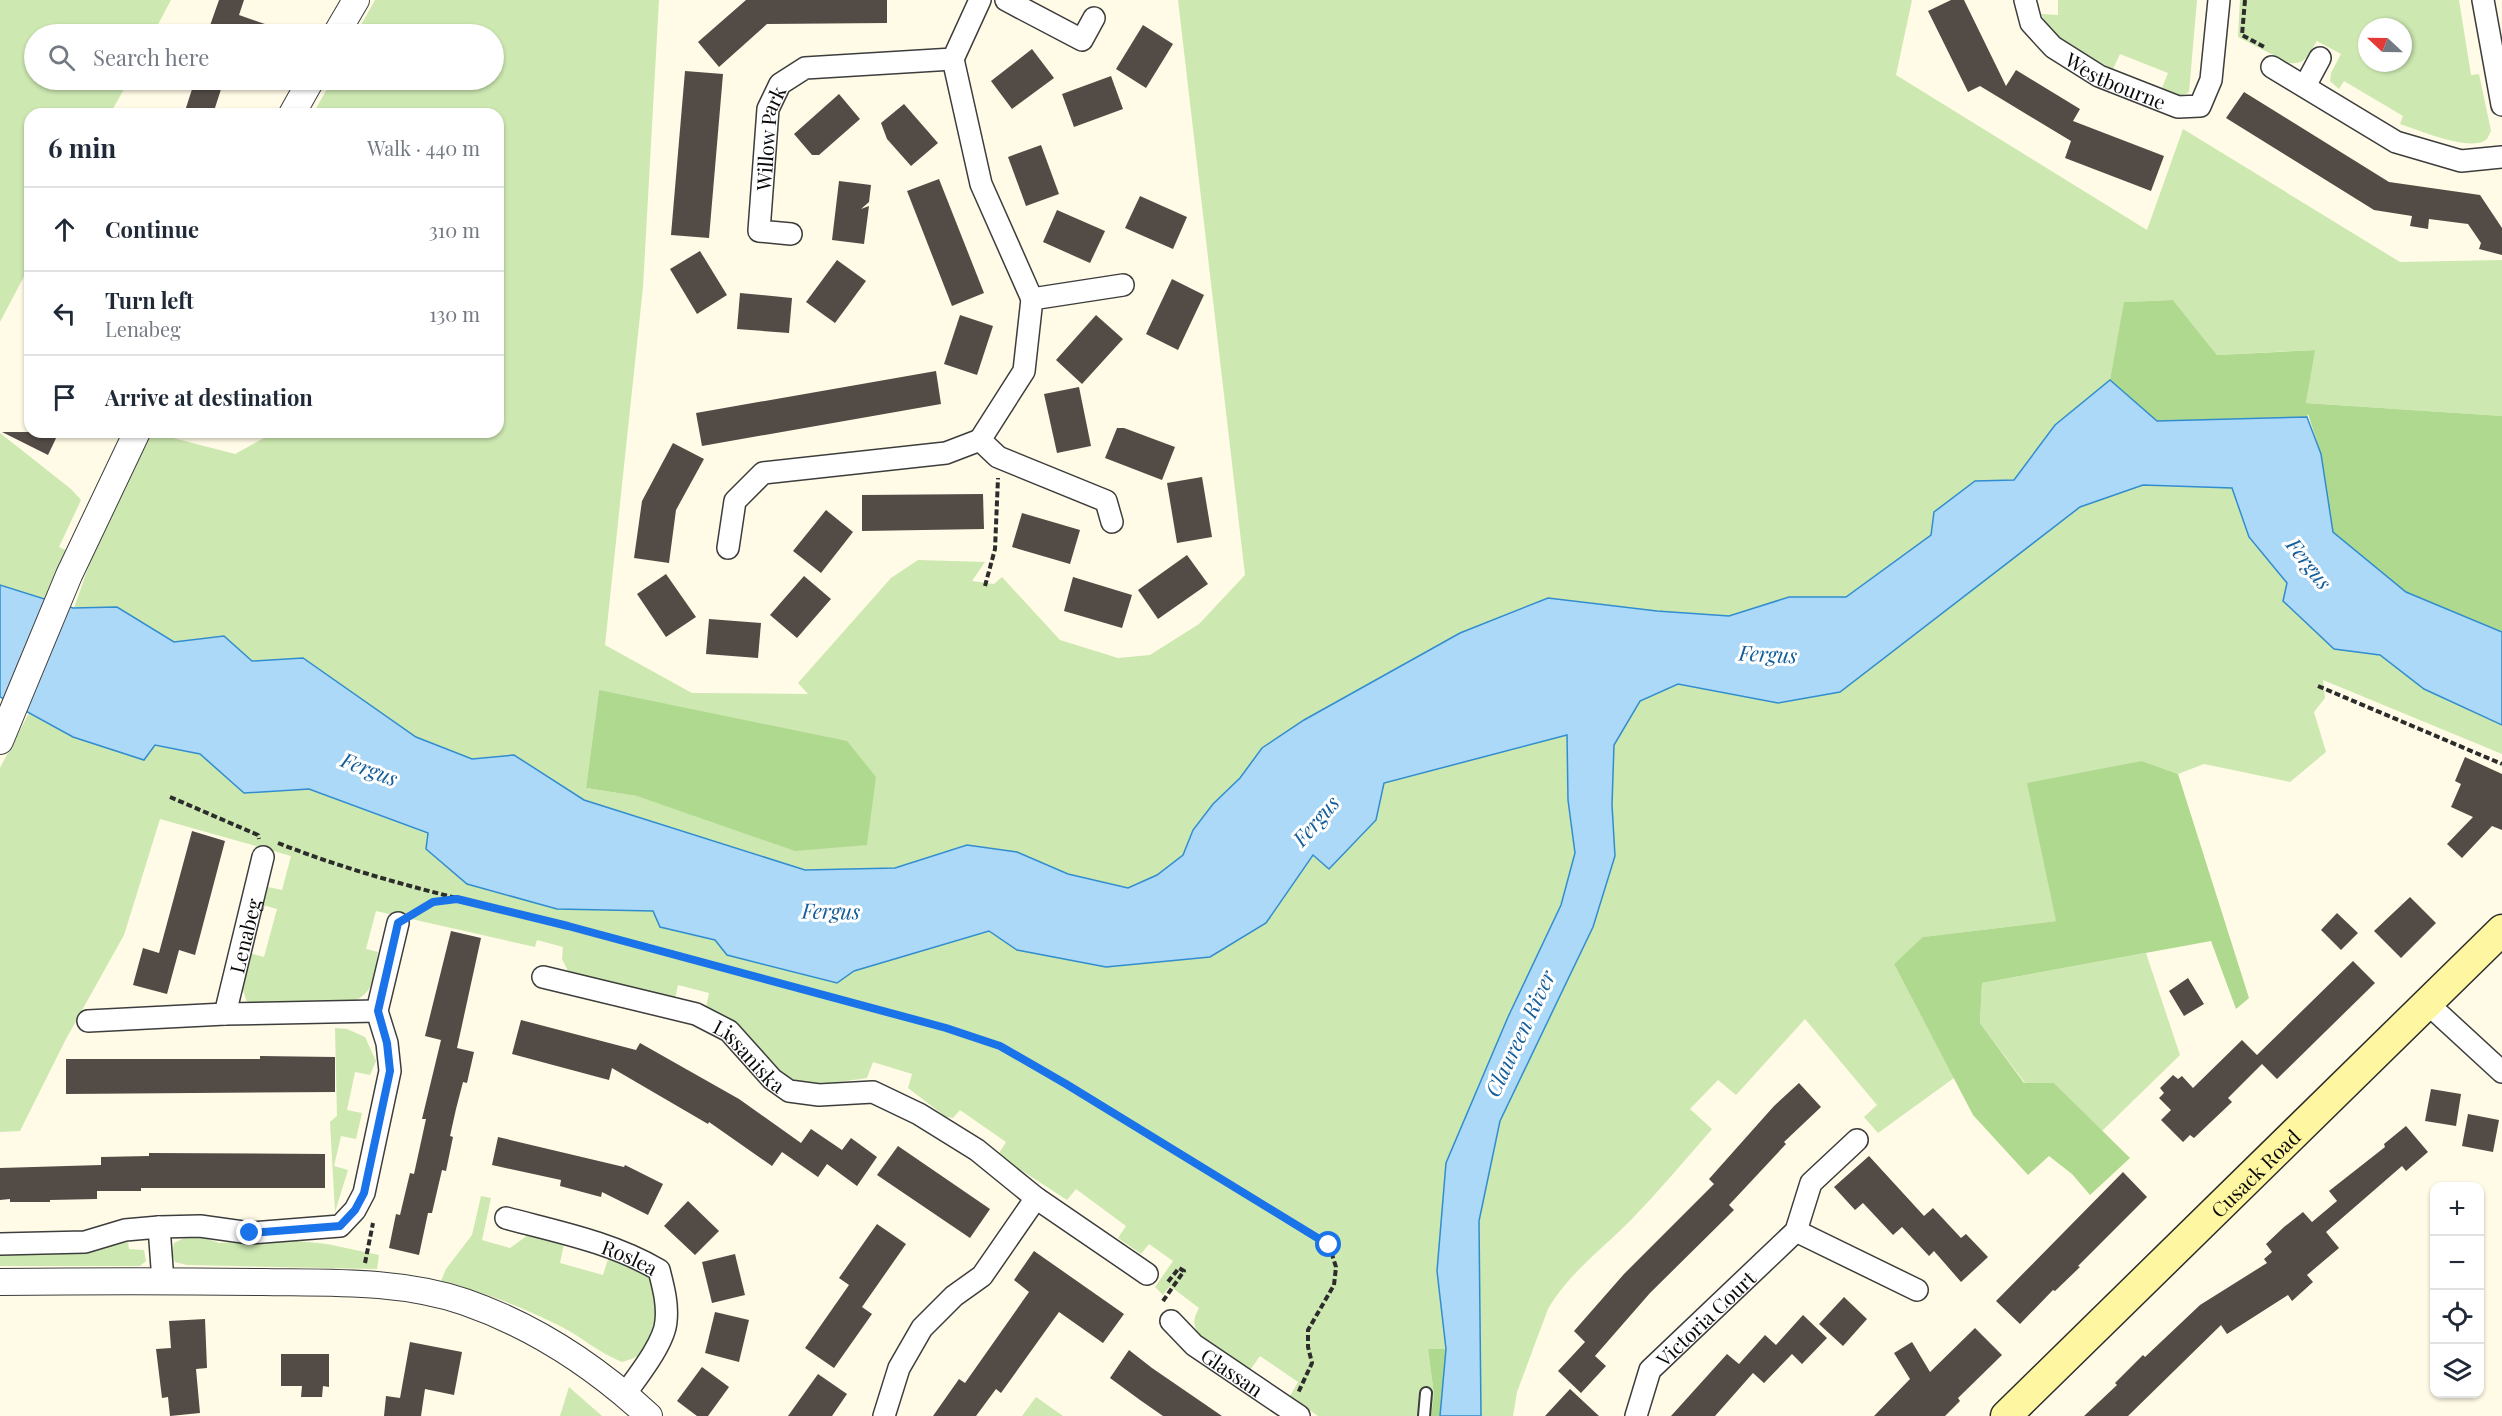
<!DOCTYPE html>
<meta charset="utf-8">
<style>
:root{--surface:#fff;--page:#f6f6f7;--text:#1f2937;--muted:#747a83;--line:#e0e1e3}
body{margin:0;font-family:"Playfair Display",serif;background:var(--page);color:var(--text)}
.controls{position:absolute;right:18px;bottom:18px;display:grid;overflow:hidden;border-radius:12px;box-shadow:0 2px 4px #0004}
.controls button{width:54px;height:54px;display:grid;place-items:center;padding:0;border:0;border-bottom:2px solid var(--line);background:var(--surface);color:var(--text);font:30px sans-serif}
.compass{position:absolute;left:2358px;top:18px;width:54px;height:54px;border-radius:50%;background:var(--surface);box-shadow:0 2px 4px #0004;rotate:292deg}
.stop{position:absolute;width:18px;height:18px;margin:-14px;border:4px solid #1a73e8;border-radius:50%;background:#fff}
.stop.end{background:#1a73e8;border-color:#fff;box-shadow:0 2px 6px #0008}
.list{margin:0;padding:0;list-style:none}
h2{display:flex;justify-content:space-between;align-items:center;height:78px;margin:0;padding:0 24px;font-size:26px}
h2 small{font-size:20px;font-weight:400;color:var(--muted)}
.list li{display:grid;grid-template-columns:39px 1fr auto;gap:18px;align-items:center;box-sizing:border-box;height:84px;padding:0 24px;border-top:2px solid var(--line)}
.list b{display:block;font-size:22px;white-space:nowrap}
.list p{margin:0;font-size:20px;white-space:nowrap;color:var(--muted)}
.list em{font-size:20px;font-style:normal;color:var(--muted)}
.icon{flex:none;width:33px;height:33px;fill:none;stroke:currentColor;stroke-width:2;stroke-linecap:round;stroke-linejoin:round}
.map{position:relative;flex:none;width:2502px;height:1416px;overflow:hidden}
.search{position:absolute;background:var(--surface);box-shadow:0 2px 4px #0004;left:24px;top:24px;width:480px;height:66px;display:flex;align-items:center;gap:15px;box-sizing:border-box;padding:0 21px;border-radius:33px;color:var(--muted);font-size:22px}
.panel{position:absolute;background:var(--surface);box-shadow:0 2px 4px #0004;left:24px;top:108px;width:480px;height:330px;border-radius:18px}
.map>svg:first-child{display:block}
.green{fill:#cde8b1;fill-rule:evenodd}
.forest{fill:#b0d990}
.water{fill:#abd9f7;stroke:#318dcf;stroke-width:1.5}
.building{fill:#524b46}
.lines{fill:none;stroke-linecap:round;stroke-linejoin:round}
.service-casing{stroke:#3d3d3d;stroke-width:14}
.minor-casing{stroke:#3d3d3d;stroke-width:24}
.tertiary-casing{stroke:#3d3d3d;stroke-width:28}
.secondary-casing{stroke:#2c2c2c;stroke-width:33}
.path{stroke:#2c2c2c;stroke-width:4;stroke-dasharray:6 3;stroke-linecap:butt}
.service{stroke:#fff;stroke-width:10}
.minor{stroke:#fff;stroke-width:21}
.tertiary{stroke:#fff;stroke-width:26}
.secondary{stroke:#fff6a1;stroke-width:30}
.route{stroke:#1a73e8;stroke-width:8}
.labels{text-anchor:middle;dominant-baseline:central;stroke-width:6;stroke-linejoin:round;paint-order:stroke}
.street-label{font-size:20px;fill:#0a0a0a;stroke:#fff}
.water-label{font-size:21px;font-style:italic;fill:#135d9b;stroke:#fff}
</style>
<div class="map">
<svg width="2502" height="1416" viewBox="0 0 2502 1416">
<rect width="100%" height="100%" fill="#fffbe6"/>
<g class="green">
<polygon points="0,0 171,0 153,34 34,34 34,80 129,80 110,114 30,114 30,265 0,322"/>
<path d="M375,0H659L643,287L605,645L692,693L808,694L798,683L891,578L918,560L985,562L972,581L994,584L1002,577L1060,640L1118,658L1150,655L1199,624L1245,575L1178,0H1912L1896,75L2147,230L2183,129L2400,262L2502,260V416L2306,403L2314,350L2217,355L2173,300L2125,302L2110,380L2055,425L2014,480L1975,481L1931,535L1846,597H1789L1729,616L1657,611L1548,598L1460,633L1304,720L1262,748L1240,778L1213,804L1193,830L1183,855L1157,875L1128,888L1068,874L1017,852L967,845L895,868L805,870L584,800L514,755L472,759L416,737L303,658L252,661L224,636L174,642L117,607L74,608L93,554L150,432L235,454L275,432H498V114H313L332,80H494V34H356ZM599,690L637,796L586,788Z"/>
<path d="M2058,0H2197L2189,92L2179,97L2162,88L2168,73L2120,54L2113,69C2085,54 2056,43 2041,14L2058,15Z"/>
<path d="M2240,0H2459L2471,75L2479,74L2491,131L2487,139C2471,153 2419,130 2400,124L2403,116L2344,81L2339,89L2330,81L2331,73L2341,54L2317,41C2308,54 2307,65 2289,63L2238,37ZM2367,27H2403V63H2367Z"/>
<polygon points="0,433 71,489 81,500 59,547 70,552 47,600 0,585"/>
<path d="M2143,485L2232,488L2249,537L2287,583L2334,649L2380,655L2424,689L2502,725V754L2323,680L2325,698L2314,712L2326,752L2290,782L2204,764L2178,774L2142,761L2056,921L1924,937L1894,964L1954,1078L1878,1133L1864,1117L1877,1105L1805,1019L1736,1095L1718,1080L1690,1109L1712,1129C1685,1160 1658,1192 1629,1222C1601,1250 1568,1274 1548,1309L1517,1392L1513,1416H1481L1479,1221L1500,1121L1593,927L1615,856L1612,805L1614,745L1640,701L1677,684L1778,703L1840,692L2080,507Z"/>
<path d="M30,711L73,737L155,745L200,754L244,793L309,789L428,834L557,909L653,911L661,927L715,940L837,983L854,971L989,931L1017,950L1266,923L1314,855L1329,868L1376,820L1384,783L1567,735L1575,853L1561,905L1508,1017L1437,1271L1446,1349H1428L1434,1395L1431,1416H1318L1290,1396L1298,1382L1260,1356L1250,1370L1200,1336C1192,1325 1193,1319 1199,1308L1170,1286L1163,1295L1155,1287L1173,1261L1149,1244L1141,1254L1118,1238L1126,1226L1076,1189L1067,1200L998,1155L1006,1142L960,1110L953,1118L946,1117L908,1088L912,1074L873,1062L867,1078L811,1086L795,1084L782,1076L739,1027L706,1007L709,993L678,985L675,999L569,973L562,959L563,947L537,940L535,947L376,911L366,949L378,952C375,973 375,992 354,1001L253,1004L247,1002L241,985L250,953L264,957L277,909L263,905L268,887L282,890L291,856L160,819L124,935L66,1039L20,1131L0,1132V768Z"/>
<polygon points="2146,953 2180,1055 2102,1131 2054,1083 2025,1083 1980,1023 1982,983"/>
<polygon points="335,1028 347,1029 365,1037 376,1061 370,1075 355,1072 347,1110 362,1113 356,1139 341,1136 334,1166 348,1170 335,1212 330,1122 337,1116"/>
<path d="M481,1196L491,1198L482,1240L510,1248L528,1235L564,1244L560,1263L603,1275L609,1256C626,1262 640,1267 652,1282C666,1300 659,1342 640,1355C635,1358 628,1360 622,1362C599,1353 583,1338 562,1327C523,1307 483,1292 441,1281L446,1269L472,1235Z"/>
<polygon points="184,1238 205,1238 219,1243 278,1239 327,1244 379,1255 377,1269 187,1265 175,1262 172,1254 174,1243"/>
<polygon points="128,1242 129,1249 144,1250 146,1261 140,1266 0,1266 0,1254 85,1251"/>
<polygon points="569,1387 602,1416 560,1416"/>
<polygon points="1036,1397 1063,1416 1022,1416"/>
</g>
<g class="forest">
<polygon points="2173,300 2217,355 2315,350 2306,403 2502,416 2502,632 2406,592 2333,532 2321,454 2308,414 2307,417 2157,421 2110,380 2124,302"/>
<polygon points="599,690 847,741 876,777 867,845 795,851 637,796 586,788"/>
<polygon points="2142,761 2178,774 2249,998 2236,1009 2211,941 1982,983 1980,1023 2024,1083 2054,1083 2130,1158 2090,1195 2072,1174 2049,1156 2028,1175 1973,1115 1894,964 1923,937 2056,921 2027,783"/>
<polygon points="1428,1349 1446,1349 1440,1416 1431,1416 1434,1395"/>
</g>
<polygon class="water" points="2110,380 2157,421 2307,417 2321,454 2333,532 2406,592 2502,632 2502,725 2424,689 2380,655 2334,649 2283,601 2287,583 2249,537 2232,488 2143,485 2080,507 1840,692 1778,703 1678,684 1640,701 1614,745 1612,805 1615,856 1593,927 1500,1121 1479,1221 1481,1416 1440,1416 1446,1349 1437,1271 1446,1163 1508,1017 1561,905 1575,853 1568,800 1567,735 1384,783 1376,820 1329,869 1313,855 1266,923 1210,957 1106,967 1017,950 989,931 854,971 837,983 727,955 715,940 660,927 653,911 557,909 467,884 426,849 428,833 309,789 244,793 200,754 155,745 144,760 73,737 0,697 0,585 73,608 117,607 174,642 224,636 252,661 303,658 416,737 472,759 514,755 584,800 805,870 895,868 967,845 1017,852 1068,874 1128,888 1157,875 1183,855 1193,830 1213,804 1240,778 1262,748 1304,720 1460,633 1548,598 1657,611 1729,616 1789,597 1846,597 1931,535 1934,512 1975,481 2014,480 2055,425"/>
<g class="building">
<polygon points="219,0 244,0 239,15 288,32 288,34 207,34"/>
<polygon points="746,0 887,0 887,23 767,24 719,67 698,42"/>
<polygon points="1951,0 1964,0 2006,86 2016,70 2080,109 2073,121 2164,156 2151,191 2065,158 2071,141 1980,86 1968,92 1928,11"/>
<polygon points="1143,25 1173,44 1146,88 1116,69"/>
<polygon points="1032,49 1054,78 1012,109 991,81"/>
<polygon points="685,71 723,74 709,238 671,235"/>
<polygon points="1111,76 1123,109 1074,127 1062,94"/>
<polygon points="195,80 224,80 213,114 184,114"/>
<polygon points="2244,92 2389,182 2480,195 2502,228 2502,255 2479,249 2481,243 2468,224 2429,219 2428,229 2410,226 2412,216 2374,210 2226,118"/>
<polygon points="839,94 860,119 819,155 812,155 794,134"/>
<polygon points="904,104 938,143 911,166 887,139 881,123"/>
<polygon points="1041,145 1059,194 1026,206 1008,157"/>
<polygon points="939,179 984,293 952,306 907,191"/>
<polygon points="839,181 871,185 869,202 861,209 869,206 864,244 832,240"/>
<polygon points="1140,196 1187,217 1173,249 1125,228"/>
<polygon points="1057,210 1105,231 1090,263 1043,242"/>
<polygon points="700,251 727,295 697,314 670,269"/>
<polygon points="837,260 866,281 835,323 806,302"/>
<polygon points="1172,279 1204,295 1178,350 1146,334"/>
<polygon points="740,293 792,298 789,333 737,329"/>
<polygon points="960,315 993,326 977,375 944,364"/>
<polygon points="1096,315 1123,339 1082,384 1056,360"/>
<polygon points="936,371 941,404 702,446 696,413"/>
<polygon points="1079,387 1091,446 1057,453 1044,394"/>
<polygon points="1117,428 1124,428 1175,447 1162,480 1105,458"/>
<polygon points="2,432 59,432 48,455"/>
<polygon points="673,443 704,459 676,510 669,563 634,558 642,501"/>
<polygon points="1202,477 1212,537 1177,543 1167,483"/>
<polygon points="983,494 984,529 862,531 862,495"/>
<polygon points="826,510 853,532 821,573 793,551"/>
<polygon points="1022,513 1080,530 1070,564 1012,547"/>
<polygon points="1187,555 1208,584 1158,619 1138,590"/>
<polygon points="666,574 696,617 666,637 637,594"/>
<polygon points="804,576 831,599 797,638 770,615"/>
<polygon points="1073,577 1132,595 1122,628 1064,611"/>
<polygon points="709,619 761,623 758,658 706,654"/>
<polygon points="2465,757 2502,774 2502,830 2492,826 2462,858 2447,844 2473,817 2451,807 2461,784 2455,781"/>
<polygon points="192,831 225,841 195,955 179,950 167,994 133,985 143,948 159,953"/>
<polygon points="2410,897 2436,923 2401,958 2374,931"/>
<polygon points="2337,913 2358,933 2341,950 2321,930"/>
<polygon points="451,931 481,938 457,1048 474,1052 467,1083 463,1082 456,1109 450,1136 453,1137 446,1171 442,1170 432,1213 428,1213 419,1255 389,1248 396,1214 400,1215 410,1173 414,1174 426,1119 422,1119 441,1040 425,1036"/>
<polygon points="2353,961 2375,983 2277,1079 2262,1064 2228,1098 2232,1102 2194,1138 2190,1135 2183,1142 2161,1120 2171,1110 2159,1098 2164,1093 2160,1088 2173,1075 2178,1079 2182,1076 2193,1088 2242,1040 2257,1055"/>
<polygon points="2188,978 2204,1004 2184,1016 2169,991"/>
<polygon points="521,1020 636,1050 640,1043 739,1099 801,1143 811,1129 842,1150 851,1138 877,1157 857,1186 827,1164 818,1177 782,1152 772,1166 709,1122 708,1124 612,1068 609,1080 512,1054"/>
<polygon points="260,1056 335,1057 335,1092 66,1094 66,1059 260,1059"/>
<polygon points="1799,1083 1821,1107 1784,1142 1786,1144 1729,1205 1734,1210 1650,1293 1595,1356 1606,1366 1581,1393 1558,1371 1585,1342 1574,1331 1624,1274 1714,1184 1709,1179 1774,1106"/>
<polygon points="2431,1089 2461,1094 2456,1126 2425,1121"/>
<polygon points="2468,1114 2499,1120 2493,1152 2462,1146"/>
<polygon points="2406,1126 2428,1152 2406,1171 2402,1166 2326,1232 2339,1248 2307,1275 2313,1282 2292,1301 2288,1295 2227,1334 2221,1325 2128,1416 2084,1416 2117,1385 2115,1383 2143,1355 2145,1357 2200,1305 2267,1263 2264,1259 2272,1252 2266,1244 2284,1227 2303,1212 2312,1222 2337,1201 2329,1191 2385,1147 2384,1144"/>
<polygon points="498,1137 624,1167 625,1165 663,1184 648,1215 602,1192 601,1197 560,1186 561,1180 492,1165"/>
<polygon points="898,1146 990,1209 970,1238 877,1175"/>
<polygon points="149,1153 325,1154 325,1188 141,1188 141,1191 97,1191 97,1199 50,1200 50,1202 10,1202 10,1199 0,1200 0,1168 101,1165 101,1157 149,1156"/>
<polygon points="1869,1156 1924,1216 1933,1208 1961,1238 1966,1234 1988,1257 1961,1282 1934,1251 1929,1256 1902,1227 1893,1235 1863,1203 1855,1210 1834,1187"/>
<polygon points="2123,1172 2147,1197 2078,1266 2080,1267 2055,1291 2053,1290 2020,1324 1996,1301"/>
<polygon points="688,1201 719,1231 695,1255 664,1226"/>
<polygon points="877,1224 906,1244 862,1307 872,1314 834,1368 805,1348 849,1285 839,1278"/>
<polygon points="1034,1251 1124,1314 1103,1343 1059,1312 1001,1393 996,1389 976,1416 933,1416 959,1379 965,1383 1029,1292 1014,1280"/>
<polygon points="735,1254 745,1295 712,1303 702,1262"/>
<polygon points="1844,1297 1867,1319 1843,1346 1819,1324"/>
<polygon points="715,1312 749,1320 739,1362 705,1353"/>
<polygon points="1803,1315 1827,1338 1802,1364 1792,1354 1764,1383 1753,1373 1715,1416 1671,1416 1727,1354 1739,1364 1765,1335 1776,1345"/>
<polygon points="205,1319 207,1368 196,1369 200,1413 170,1416 168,1397 162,1398 156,1349 171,1348 169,1321"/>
<polygon points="1975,1328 2002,1355 1958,1398 1960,1401 1945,1416 1874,1416 1910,1379 1894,1353 1912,1342 1930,1372"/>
<polygon points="410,1342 462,1352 454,1395 425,1389 421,1416 384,1416 386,1396 400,1398"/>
<polygon points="1129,1350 1152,1368 1222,1416 1163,1416 1140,1400 1110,1378"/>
<polygon points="281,1354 329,1354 329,1387 323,1386 322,1397 301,1397 302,1386 281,1386"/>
<polygon points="702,1367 729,1387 708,1416 697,1416 677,1401"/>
<polygon points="818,1374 847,1394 832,1416 788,1416"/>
<polygon points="1570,1389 1599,1416 1545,1416"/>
</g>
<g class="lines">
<defs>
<polyline id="service" points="1424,1416 1426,1393"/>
<g id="minor">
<polyline points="1006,0 1082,40 1094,18"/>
<path id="s1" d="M2025,0L2031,23L2053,47L2099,76L2178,107L2200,106L2211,80L2219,0"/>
<polyline points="2483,0 2502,105"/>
<polyline points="953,59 981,184 1032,299"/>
<polyline points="2272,67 2396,142 2461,161 2502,157"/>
<polyline points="2305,86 2320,58"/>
<path id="s2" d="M791,234L759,231L768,109L780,84L805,68L953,59L980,0"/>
<polyline points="1112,522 1106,501 998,457 980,440 1024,371 1032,299 1123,285"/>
<polyline points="728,548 735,501 763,473 946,453 980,440"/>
<path id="s3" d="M543,977L696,1014L729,1031L772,1079L789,1091L819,1095L873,1092L919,1114L977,1150L1036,1198L1147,1274"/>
<polyline points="2427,1003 2502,1072"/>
<polyline points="225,1014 377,1011"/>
<path id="s4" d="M88,1021L225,1014L263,857"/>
<path id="s5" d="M506,1218C558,1232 611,1242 659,1270C663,1286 668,1303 666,1321C665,1342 638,1376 625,1394"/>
<polyline points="159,1227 163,1281"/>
<polyline points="1796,1231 1917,1290"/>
<polyline points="0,1244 85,1242 125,1230 159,1227 200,1226 250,1233 340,1226 355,1210 364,1193 390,1071 387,1043 377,1011 398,923"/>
<path id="s6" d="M1171,1321L1194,1345L1299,1416"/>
<polyline points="884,1416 899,1368 922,1328 954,1296 982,1276 1036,1198"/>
<path id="s7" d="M1636,1416L1650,1370L1796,1231L1811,1183L1857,1140"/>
</g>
<g id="tertiary">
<polyline points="336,34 356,0"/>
<polyline points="292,114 311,80"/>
<polyline points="0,741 69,575 137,432"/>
<path d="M0,1282C88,1281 175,1281 263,1282C331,1283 400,1280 465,1302C534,1326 596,1367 649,1416"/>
</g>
<g id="secondary">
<path id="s8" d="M2006,1416L2502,930"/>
</g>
</defs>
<use href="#service" class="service-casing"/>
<use href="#minor" class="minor-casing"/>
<use href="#tertiary" class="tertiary-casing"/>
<use href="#secondary" class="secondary-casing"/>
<g class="path">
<polyline points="2245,0 2242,35 2266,48"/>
<polyline points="985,586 995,549 998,478"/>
<polyline points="2318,686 2502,764"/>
<polyline points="170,797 258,835 259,839"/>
<path d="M278,843C371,880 470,901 567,925C694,957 819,994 946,1028L1000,1046L1066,1084L1329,1245L1336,1267L1334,1285L1308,1330V1347L1312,1363L1298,1393"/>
<polyline points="415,912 433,902 453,900"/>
<polyline points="365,1263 373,1223"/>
<polyline points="1163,1301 1184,1271 1179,1268 1167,1283"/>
</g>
<use href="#service" class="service"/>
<use href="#minor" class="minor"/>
<use href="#tertiary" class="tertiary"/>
<use href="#secondary" class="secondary"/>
</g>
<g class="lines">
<polyline class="route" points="250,1233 340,1226 355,1210 364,1193 390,1071 387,1043 378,1011 398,923 433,902 457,899 568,926 946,1028 1000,1046 1066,1084 1329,1245"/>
</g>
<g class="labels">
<g class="street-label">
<text stroke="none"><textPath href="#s1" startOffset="128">Westbourne</textPath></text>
<text stroke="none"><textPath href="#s2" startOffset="126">Willow Park</textPath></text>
<text stroke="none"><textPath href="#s4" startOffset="218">Lenabeg</textPath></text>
<text stroke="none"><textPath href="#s3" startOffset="226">Lissaniska</textPath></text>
<text stroke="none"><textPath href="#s8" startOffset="348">Cusack Road</textPath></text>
<text stroke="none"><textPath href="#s5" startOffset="130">Roslea</textPath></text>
<text stroke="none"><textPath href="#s7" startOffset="124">Victoria Court</textPath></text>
<text stroke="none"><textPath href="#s6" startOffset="80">Glassan</textPath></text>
</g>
<g class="water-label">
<text transform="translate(2310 563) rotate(52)">Fergus</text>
<text transform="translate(1768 653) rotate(3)">Fergus</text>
<text transform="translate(370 768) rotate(21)">Fergus</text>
<text transform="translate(1315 820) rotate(-49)">Fergus</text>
<text transform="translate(831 910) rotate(1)">Fergus</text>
<text transform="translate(1519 1033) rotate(-65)">Claureen River</text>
</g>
</g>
</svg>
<div class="controls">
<button>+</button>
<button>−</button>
<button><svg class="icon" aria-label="locate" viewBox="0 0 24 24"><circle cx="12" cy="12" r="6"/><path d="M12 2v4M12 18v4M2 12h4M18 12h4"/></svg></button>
<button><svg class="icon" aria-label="layers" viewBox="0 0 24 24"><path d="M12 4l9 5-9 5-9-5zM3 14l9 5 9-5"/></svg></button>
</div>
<svg class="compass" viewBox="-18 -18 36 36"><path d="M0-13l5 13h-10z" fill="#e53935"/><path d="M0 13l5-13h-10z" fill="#747a83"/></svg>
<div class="stop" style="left:1329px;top:1245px"></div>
<div class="stop end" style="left:250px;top:1233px"></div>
<div class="search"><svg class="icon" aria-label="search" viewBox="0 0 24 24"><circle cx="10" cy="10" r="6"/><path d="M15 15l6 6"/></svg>Search here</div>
<section class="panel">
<h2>6 min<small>Walk · 440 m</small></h2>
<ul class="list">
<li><svg class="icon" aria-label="ahead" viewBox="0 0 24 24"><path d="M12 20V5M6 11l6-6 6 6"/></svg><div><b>Continue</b></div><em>310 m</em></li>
<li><svg class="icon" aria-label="left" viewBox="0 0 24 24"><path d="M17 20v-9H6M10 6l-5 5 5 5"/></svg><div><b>Turn left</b><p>Lenabeg</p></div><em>130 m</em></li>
<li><svg class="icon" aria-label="arrive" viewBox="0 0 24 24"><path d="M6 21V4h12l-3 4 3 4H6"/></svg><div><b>Arrive at destination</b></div></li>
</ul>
</section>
</div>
